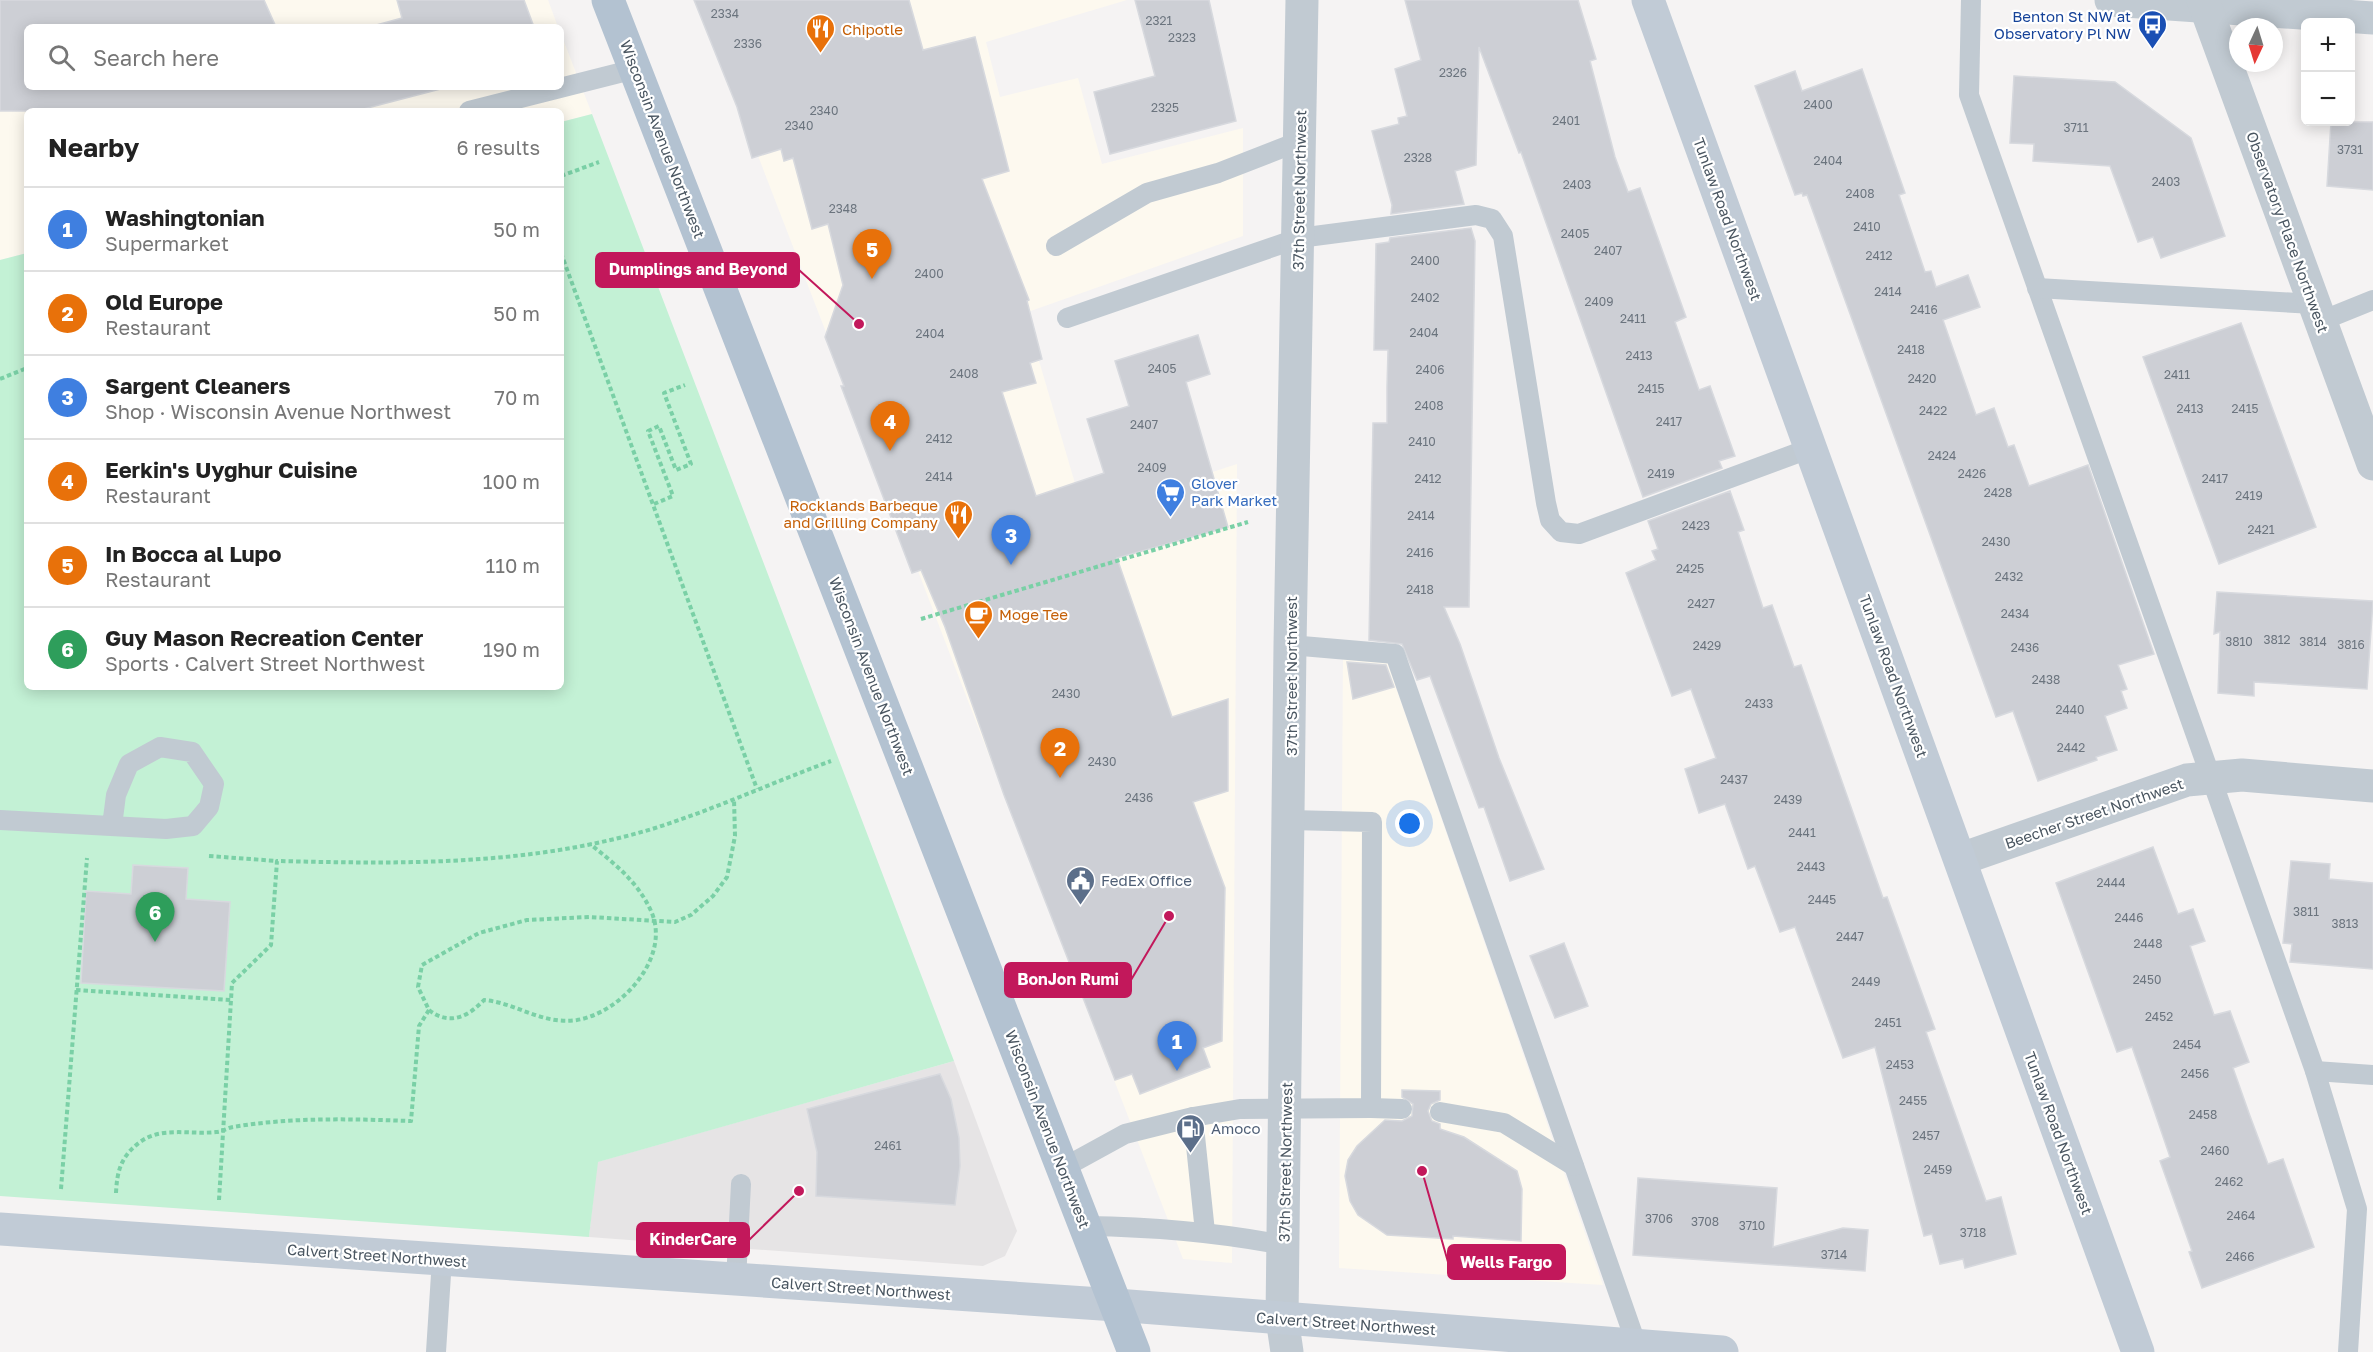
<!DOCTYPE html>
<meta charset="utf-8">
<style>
:root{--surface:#fff;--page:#f6f6f6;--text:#222;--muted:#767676;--line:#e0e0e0;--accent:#1a73e8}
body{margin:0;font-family:"Golos Text",sans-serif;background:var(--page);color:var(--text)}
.controls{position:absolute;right:18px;top:18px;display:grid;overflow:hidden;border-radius:9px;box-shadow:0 3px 15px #0003}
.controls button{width:54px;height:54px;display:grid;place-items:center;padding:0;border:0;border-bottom:2px solid var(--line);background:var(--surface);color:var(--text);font:30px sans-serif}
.compass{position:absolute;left:2229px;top:18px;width:54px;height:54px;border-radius:50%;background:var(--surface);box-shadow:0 3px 15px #0003;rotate:184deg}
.you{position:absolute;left:1410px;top:824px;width:21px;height:21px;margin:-15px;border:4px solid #fff;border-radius:50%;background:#1a73e8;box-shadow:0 0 0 9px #1a73e833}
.badge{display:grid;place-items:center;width:39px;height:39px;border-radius:50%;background:var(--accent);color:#fff;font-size:20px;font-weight:700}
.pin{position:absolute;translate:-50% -50px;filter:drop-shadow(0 2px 3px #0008)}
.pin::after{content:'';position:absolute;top:32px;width:21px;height:18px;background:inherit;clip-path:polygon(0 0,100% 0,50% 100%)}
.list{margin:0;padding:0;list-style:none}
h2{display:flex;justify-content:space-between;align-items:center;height:78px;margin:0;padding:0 24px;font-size:26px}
h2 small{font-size:20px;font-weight:400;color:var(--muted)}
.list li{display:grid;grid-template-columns:39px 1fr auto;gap:18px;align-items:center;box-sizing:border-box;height:84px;padding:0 24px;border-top:2px solid var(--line)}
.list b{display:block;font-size:22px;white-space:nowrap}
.list p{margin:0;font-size:20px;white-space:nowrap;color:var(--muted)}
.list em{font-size:20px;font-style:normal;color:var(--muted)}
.icon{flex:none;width:33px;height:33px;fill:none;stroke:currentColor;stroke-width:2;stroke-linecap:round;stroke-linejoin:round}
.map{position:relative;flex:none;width:2373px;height:1352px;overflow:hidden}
.search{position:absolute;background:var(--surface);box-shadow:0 3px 15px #0003;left:24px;top:24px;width:540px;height:66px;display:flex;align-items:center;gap:15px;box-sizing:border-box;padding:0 21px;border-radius:9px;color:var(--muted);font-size:22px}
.panel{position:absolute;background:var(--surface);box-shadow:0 3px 15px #0003;left:24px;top:108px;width:540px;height:582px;border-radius:9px}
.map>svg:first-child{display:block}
.commercial{fill:#fdf9ef}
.education{fill:#e6e4e5}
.green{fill:#c3f1d5}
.building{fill:#cdcfd5;stroke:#d7d9de;stroke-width:1.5}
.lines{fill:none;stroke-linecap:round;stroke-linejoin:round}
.path{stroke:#7ad0a6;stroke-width:4;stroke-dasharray:4.5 3;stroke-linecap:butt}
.lane{stroke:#c1cad2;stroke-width:20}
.street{stroke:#c1cad2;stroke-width:33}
.secondary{stroke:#c1cbd6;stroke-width:33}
.primary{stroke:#b3c2d1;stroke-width:33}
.labels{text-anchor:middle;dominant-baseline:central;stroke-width:4.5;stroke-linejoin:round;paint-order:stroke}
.number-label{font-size:12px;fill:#6b747e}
.transit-label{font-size:15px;fill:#164399;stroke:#fff;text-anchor:end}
.food-label{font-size:15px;fill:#c56008;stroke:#fff;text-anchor:start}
.street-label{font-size:15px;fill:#4a5661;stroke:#fff}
.shop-label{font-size:15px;fill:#366cbe;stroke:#fff;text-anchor:start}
.service-label{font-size:15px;fill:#4e5e75;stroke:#fff;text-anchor:start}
.leader{fill:none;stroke:#c2185b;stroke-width:2}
.callout-dot{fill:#c2185b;stroke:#fff;stroke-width:2}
.callout{fill:#c2185b;stroke:#c2185b;stroke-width:2}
.callout-label{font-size:16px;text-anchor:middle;font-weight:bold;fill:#fff}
</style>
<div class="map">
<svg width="2373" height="1352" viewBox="0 0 2373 1352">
<rect width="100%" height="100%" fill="#f5f3f3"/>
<g class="commercial">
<polygon points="0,0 548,0 558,27 27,27 27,87 561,87 561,34 592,114 561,122 561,111 27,111 27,253 0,260"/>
<polygon points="698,0 1127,0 986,42 1000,97 1078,78 1102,164 1243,128 1243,236 1025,313 1084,514 1237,464 1232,1263 1183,1259"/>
<polygon points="1343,655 1385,656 1603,1285 1339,1268"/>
</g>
<polygon class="education" points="954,1061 1017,1231 1005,1256 983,1266 589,1237 597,1162"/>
<polygon class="green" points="592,114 954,1061 598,1162 589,1237 0,1196 0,260 27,253 27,687 561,687 561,122"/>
<g class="building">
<polygon points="0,0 264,0 276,27 27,27 27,87 448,87 356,111 0,111"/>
<polygon points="397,0 524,0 534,27 369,27 402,18"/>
<polygon points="694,0 909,0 923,50 975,37 1009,171 982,179 1029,300 1027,301 1042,359 1030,363 1036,383 1002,392 1036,496 1104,473 1087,419 1129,406 1115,361 1198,335 1210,374 1186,382 1228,527 1117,558 1172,717 1228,699 1228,791 1193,802 1225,888 1222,1041 1203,1048 1210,1067 1140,1094 1132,1074 1115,1080 1004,795 945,627 921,570 912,573 841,386 844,386 825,337 843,285 828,224 812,229 793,158 784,161 781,149 752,158 737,107"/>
<polygon points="1135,0 1209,0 1236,121 1110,154 1094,92 1155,76"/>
<polygon points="1405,0 1578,0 1596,59 1590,61 1615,157 1628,192 1640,188 1686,317 1675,322 1699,390 1710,386 1735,456 1719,461 1722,468 1643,497 1521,152 1519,153 1479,47 1476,165 1455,171 1464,204 1391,214 1392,205 1372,131 1399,124 1398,118 1407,116 1395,69 1421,60"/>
<polygon points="1862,69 1905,193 1899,195 1925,272 1931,271 1936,287 1968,275 1980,307 1943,320 1976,415 1994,408 2008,447 2014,445 2029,486 2088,465 2154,654 2118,665 2127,689 2121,691 2127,708 2105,716 2117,750 2096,757 2097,760 2038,781 2013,711 1996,717 1807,195 1803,196 1802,193 1795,195 1755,86 1795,71 1802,91"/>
<polygon points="2014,76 2115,82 2191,138 2225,236 2161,258 2153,237 2138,242 2110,166 2033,161 2034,144 2010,143"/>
<polygon points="2331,122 2373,122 2373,190 2327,186"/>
<polygon points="1471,228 1475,241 1469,607 1444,607 1460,644 1499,758 1544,869 1510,881 1484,807 1479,808 1430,676 1417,680 1402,644 1369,640 1373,423 1387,423 1387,387 1388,350 1374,350 1376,244 1389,242 1390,238"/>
<polygon points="2241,323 2316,527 2219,564 2143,357"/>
<polygon points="1730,491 1744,530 1738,532 1763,608 1772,605 1794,667 1801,665 1883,898 1887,897 1935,1029 1926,1032 1986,1201 2001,1197 2016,1254 1965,1268 1963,1259 1940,1264 1932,1234 1924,1236 1875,1047 1843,1058 1795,927 1780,932 1755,866 1748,869 1725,804 1699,813 1685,769 1716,758 1691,689 1672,696 1626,573 1656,560 1652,551 1658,549 1648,521"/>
<polygon points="2217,592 2373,601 2367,689 2254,682 2254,696 2218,693 2220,632 2214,634"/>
<polygon points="1347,662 1386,665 1394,687 1353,699"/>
<polygon points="2153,847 2178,914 2193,909 2205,941 2190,946 2202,981 2214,1015 2230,1011 2249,1062 2233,1068 2250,1116 2268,1164 2283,1159 2314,1247 2202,1288 2189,1252 2192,1251 2160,1161 2170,1157 2155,1113 2132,1047 2117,1052 2056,883"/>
<polygon points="2291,861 2330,864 2329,879 2373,883 2373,969 2290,962 2292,944 2283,943"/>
<polygon points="133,865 188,868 186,899 230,902 224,991 81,983 86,891 131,894"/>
<polygon points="1564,943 1588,1006 1555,1018 1530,956"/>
<polygon points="940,1074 951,1099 959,1138 960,1166 955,1205 816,1196 817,1152 807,1109"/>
<polygon points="1402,1090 1440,1091 1440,1100 1431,1104 1428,1111 1432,1121 1440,1124 1440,1129 1464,1137 1517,1171 1522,1189 1521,1241 1453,1236 1453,1239 1387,1235 1358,1215 1350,1201 1345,1176 1348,1160 1357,1146 1385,1120 1402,1121 1412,1116 1413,1104 1402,1097"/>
<polygon points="1638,1178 1777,1188 1773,1247 1843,1228 1868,1230 1865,1271 1633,1255"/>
</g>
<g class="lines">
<g class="path">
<polyline points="561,176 599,162"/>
<polyline points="561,253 757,789"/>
<polyline points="0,379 27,368"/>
<polyline points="654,504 673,496 648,431 659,426 676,470 691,464 664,393 685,385"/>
<polyline points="921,619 1248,522"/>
<polyline points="209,856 277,861"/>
<polyline points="76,990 231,1000"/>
<path d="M429,1010C449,1026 468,1017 484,1000C517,1003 541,1025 577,1020C621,1013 672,957 651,911C638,882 614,863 590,844"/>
<polyline points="61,1189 87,858"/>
<path d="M116,1193C117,1171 121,1156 140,1142C162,1126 191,1135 216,1132C222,1132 227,1128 233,1127C291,1117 353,1119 411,1121L419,1026L429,1010L418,987L422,965L479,933L527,920L589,917L675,922L691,915L713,896L727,877L735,836L734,799"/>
<path d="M219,1200L232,983L271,945L277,861C405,864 528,866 652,829C713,810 771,783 831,761"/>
</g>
<g class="lane">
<polyline points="1971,0 1969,95 2315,1071 2357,1209 2348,1352"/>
<polyline points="469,111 635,69"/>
<polyline points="1056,246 1147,193 1218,173 1300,141"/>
<polyline points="2037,288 2314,304"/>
<polyline points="1067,318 1299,238 1476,215 1492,219 1503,236 1546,503 1550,520 1561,532 1579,534 1811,448"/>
<polyline points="2321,321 2373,300"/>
<polyline points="1290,645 1395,654 1637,1346"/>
<polyline points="0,820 166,829 193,826 209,807 214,784 192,752 160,747 129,764 116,795 112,826"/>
<polyline points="2315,1071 2373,1075"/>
<polyline points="1371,1108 1402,1109"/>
<polyline points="1440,1112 1504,1123 1574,1166"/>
<polyline points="1193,1117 1205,1232"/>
<polyline points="1063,1168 1125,1134 1193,1117 1240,1109 1371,1108 1372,822 1290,820"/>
<path d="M1086,1226C1153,1227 1217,1232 1283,1245"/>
<polyline points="736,1280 741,1184"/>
<polyline points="436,1352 442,1259"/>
</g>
<g class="street">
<polyline points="2111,0 2373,18"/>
<polyline points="2203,0 2373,464"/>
<polyline points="1961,859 2187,780 2242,775 2373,786"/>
<polyline points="1287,1352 1282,1318 1290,645 1302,0"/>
</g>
<g class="secondary">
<polyline points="1648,0 2138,1352"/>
<polyline points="0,1229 1116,1305 1722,1352"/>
</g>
<polyline class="primary" points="608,0 1134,1352"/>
</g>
<defs>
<symbol id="bus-pin" viewBox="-11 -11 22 30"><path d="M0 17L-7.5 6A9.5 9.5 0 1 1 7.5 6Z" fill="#1a4fb4" stroke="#fff"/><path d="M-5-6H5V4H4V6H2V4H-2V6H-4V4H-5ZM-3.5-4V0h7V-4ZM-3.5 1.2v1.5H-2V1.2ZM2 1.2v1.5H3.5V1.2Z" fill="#fff"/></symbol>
<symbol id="restaurant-pin" viewBox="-11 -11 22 30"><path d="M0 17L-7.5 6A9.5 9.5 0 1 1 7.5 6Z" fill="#e8710a" stroke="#fff"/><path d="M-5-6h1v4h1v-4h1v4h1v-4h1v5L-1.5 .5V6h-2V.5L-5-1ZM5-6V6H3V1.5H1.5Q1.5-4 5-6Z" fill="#fff"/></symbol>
<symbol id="supermarket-pin" viewBox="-11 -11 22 30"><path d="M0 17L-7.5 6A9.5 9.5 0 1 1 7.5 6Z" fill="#3f7fe0" stroke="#fff"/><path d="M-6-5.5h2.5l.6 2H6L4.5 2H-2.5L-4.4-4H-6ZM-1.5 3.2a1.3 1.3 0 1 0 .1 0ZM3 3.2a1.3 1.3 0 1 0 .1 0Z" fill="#fff"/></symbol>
<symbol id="cafe-pin" viewBox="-11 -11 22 30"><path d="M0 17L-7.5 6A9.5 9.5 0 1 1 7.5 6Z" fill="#e8710a" stroke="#fff"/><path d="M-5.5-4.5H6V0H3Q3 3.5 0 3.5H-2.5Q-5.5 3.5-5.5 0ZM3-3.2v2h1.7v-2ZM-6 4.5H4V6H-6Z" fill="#fff"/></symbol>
<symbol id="civic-pin" viewBox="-11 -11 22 30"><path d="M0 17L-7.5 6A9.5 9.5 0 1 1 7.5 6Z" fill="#5c6f8a" stroke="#fff"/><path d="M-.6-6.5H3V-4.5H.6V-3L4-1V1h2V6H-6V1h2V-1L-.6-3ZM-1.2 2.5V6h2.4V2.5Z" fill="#fff"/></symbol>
<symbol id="fuel-pin" viewBox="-11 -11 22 30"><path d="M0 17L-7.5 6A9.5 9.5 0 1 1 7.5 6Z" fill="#5c6f8a" stroke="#fff"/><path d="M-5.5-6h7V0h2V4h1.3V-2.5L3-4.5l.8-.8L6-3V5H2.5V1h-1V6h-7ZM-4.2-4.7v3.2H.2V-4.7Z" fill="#fff"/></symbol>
</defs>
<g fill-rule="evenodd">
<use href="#bus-pin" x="2136" y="8" width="33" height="45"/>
<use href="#restaurant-pin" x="804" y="12" width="33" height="45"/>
<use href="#supermarket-pin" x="1154" y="476" width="33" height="45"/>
<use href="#restaurant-pin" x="942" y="498" width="33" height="45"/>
<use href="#cafe-pin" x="962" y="598" width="33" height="45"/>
<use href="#civic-pin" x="1064" y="864" width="33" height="45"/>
<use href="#fuel-pin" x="1174" y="1112" width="33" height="45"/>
</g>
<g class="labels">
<g class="number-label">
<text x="725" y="13">2334</text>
<text x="1159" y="20">2321</text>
<text x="1182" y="37">2323</text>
<text x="748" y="43">2336</text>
<text x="1453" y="72">2326</text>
<text x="1818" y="104">2400</text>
<text x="1165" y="107">2325</text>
<text x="824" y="110">2340</text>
<text x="1566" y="120">2401</text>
<text x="799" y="125">2340</text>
<text x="2076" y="127">3711</text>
<text x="2350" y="149">3731</text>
<text x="1418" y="157">2328</text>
<text x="1828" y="160">2404</text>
<text x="2166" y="181">2403</text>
<text x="1577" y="184">2403</text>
<text x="1860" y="193">2408</text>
<text x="843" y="208">2348</text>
<text x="1867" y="226">2410</text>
<text x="1575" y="233">2405</text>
<text x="1608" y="250">2407</text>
<text x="1879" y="255">2412</text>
<text x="1425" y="260">2400</text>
<text x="929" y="273">2400</text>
<text x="1888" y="291">2414</text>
<text x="1425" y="297">2402</text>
<text x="1599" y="301">2409</text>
<text x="1924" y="309">2416</text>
<text x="1633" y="318">2411</text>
<text x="1424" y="332">2404</text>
<text x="930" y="333">2404</text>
<text x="1911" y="349">2418</text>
<text x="1639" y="355">2413</text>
<text x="1162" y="368">2405</text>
<text x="1430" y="369">2406</text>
<text x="964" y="373">2408</text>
<text x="2177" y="374">2411</text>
<text x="1922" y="378">2420</text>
<text x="1651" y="388">2415</text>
<text x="1429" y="405">2408</text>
<text x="2190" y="408">2413</text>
<text x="2245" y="408">2415</text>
<text x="1933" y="410">2422</text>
<text x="1669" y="421">2417</text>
<text x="1144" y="424">2407</text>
<text x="939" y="438">2412</text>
<text x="1422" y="441">2410</text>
<text x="1942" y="455">2424</text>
<text x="1152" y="467">2409</text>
<text x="1661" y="473">2419</text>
<text x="1972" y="473">2426</text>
<text x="939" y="476">2414</text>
<text x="1428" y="478">2412</text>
<text x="2215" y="478">2417</text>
<text x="1998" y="492">2428</text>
<text x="2249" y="495">2419</text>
<text x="1421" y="515">2414</text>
<text x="1696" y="525">2423</text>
<text x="2261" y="529">2421</text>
<text x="1996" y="541">2430</text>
<text x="1420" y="552">2416</text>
<text x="1690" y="568">2425</text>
<text x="2009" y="576">2432</text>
<text x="1420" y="589">2418</text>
<text x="1701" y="603">2427</text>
<text x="2015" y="613">2434</text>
<text x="2277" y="639">3812</text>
<text x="2239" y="641">3810</text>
<text x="2313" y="641">3814</text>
<text x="2351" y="644">3816</text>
<text x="1707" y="645">2429</text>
<text x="2025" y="647">2436</text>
<text x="2046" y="679">2438</text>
<text x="1066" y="693">2430</text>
<text x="1759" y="703">2433</text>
<text x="2070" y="709">2440</text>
<text x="2071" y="747">2442</text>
<text x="1102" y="761">2430</text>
<text x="1734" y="779">2437</text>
<text x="1139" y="797">2436</text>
<text x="1788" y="799">2439</text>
<text x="1802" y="832">2441</text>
<text x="1811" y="866">2443</text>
<text x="2111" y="882">2444</text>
<text x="1822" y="899">2445</text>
<text x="2306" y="911">3811</text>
<text x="2129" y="917">2446</text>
<text x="2345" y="923">3813</text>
<text x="1850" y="936">2447</text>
<text x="2148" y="943">2448</text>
<text x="2147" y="979">2450</text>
<text x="1866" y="981">2449</text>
<text x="2159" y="1016">2452</text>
<text x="1888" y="1022">2451</text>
<text x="2187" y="1044">2454</text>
<text x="1900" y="1064">2453</text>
<text x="2195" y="1073">2456</text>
<text x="1913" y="1100">2455</text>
<text x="2203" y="1114">2458</text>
<text x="1926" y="1135">2457</text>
<text x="888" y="1145">2461</text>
<text x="2215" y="1150">2460</text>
<text x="1938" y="1169">2459</text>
<text x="2229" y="1181">2462</text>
<text x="2241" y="1215">2464</text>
<text x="1659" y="1218">3706</text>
<text x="1705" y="1221">3708</text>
<text x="1752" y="1225">3710</text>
<text x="1973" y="1232">3718</text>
<text x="1834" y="1254">3714</text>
<text x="2240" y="1256">2466</text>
</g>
<g class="transit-label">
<text x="2131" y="16">Benton St NW at<tspan x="2131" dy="17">Observatory Pl NW</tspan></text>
</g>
<g class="food-label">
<text x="842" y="29">Chipotle</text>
<text x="938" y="505" text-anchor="end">Rocklands Barbeque<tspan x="938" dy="17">and Grilling Company</tspan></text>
<text x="999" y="614">Moge Tee</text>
</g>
<g class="street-label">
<text transform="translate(663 139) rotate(69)">Wisconsin Avenue Northwest</text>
<text transform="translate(1299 190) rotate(-89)">37th Street Northwest</text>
<text transform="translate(1728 219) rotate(70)">Tunlaw Road Northwest</text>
<text transform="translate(2288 232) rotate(70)">Observatory Place Northwest</text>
<text transform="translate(872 676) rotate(69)">Wisconsin Avenue Northwest</text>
<text transform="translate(1291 676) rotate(-90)">37th Street Northwest</text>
<text transform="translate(1894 676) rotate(70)">Tunlaw Road Northwest</text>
<text transform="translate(2094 813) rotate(-19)">Beecher Street Northwest</text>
<text transform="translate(1048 1129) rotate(69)">Wisconsin Avenue Northwest</text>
<text transform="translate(2059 1133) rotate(70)">Tunlaw Road Northwest</text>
<text transform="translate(1285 1162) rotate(-89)">37th Street Northwest</text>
<text transform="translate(377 1255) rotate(4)">Calvert Street Northwest</text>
<text transform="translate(861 1288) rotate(4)">Calvert Street Northwest</text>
<text transform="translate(1346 1323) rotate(4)">Calvert Street Northwest</text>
</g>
<g class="shop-label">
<text x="1191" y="483">Glover<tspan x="1191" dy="17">Park Market</tspan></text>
</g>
<g class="service-label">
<text x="1101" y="880">FedEx Office</text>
<text x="1211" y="1128">Amoco</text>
</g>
</g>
<path class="leader" d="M859 324L799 270M1169 916L1131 980M799 1191L749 1240M1422 1171L1448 1262"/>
<g class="callout-dot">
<circle cx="859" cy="324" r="6"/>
<circle cx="1169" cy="916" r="6"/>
<circle cx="799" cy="1191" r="6"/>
<circle cx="1422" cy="1171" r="6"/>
</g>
<g class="callout">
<rect x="596" y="253" width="203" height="34" rx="6"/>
<rect x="1005" y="963" width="126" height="34" rx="6"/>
<rect x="637" y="1223" width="112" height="34" rx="6"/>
<rect x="1448" y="1245" width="117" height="34" rx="6"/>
</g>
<g class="callout-label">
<text x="698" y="275">Dumplings and Beyond</text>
<text x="1068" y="985">BonJon Rumi</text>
<text x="693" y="1245">KinderCare</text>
<text x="1506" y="1268">Wells Fargo</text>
</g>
</svg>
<div class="controls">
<button>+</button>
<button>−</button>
</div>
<svg class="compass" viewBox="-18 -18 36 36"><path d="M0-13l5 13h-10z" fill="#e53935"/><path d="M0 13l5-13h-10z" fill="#767676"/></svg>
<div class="you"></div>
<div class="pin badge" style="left:1177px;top:1071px;background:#3f7fe0">1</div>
<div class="pin badge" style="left:1060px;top:778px;background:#e8710a">2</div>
<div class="pin badge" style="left:1011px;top:565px;background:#3f7fe0">3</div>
<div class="pin badge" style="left:890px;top:451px;background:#e8710a">4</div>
<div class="pin badge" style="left:872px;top:279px;background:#e8710a">5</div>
<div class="pin badge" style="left:155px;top:942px;background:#2e9e5b">6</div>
<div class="search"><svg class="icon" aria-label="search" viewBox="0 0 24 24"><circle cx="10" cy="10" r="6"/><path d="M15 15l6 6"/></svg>Search here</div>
<section class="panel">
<h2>Nearby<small>6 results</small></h2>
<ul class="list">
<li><span class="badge" style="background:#3f7fe0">1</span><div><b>Washingtonian</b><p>Supermarket</p></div><em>50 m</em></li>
<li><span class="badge" style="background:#e8710a">2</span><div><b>Old Europe</b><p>Restaurant</p></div><em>50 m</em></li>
<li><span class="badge" style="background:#3f7fe0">3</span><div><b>Sargent Cleaners</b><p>Shop · Wisconsin Avenue Northwest</p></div><em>70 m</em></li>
<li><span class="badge" style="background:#e8710a">4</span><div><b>Eerkin's Uyghur Cuisine</b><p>Restaurant</p></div><em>100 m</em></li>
<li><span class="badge" style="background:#e8710a">5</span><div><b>In Bocca al Lupo</b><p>Restaurant</p></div><em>110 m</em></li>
<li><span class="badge" style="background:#2e9e5b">6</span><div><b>Guy Mason Recreation Center</b><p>Sports · Calvert Street Northwest</p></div><em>190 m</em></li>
</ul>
</section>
</div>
